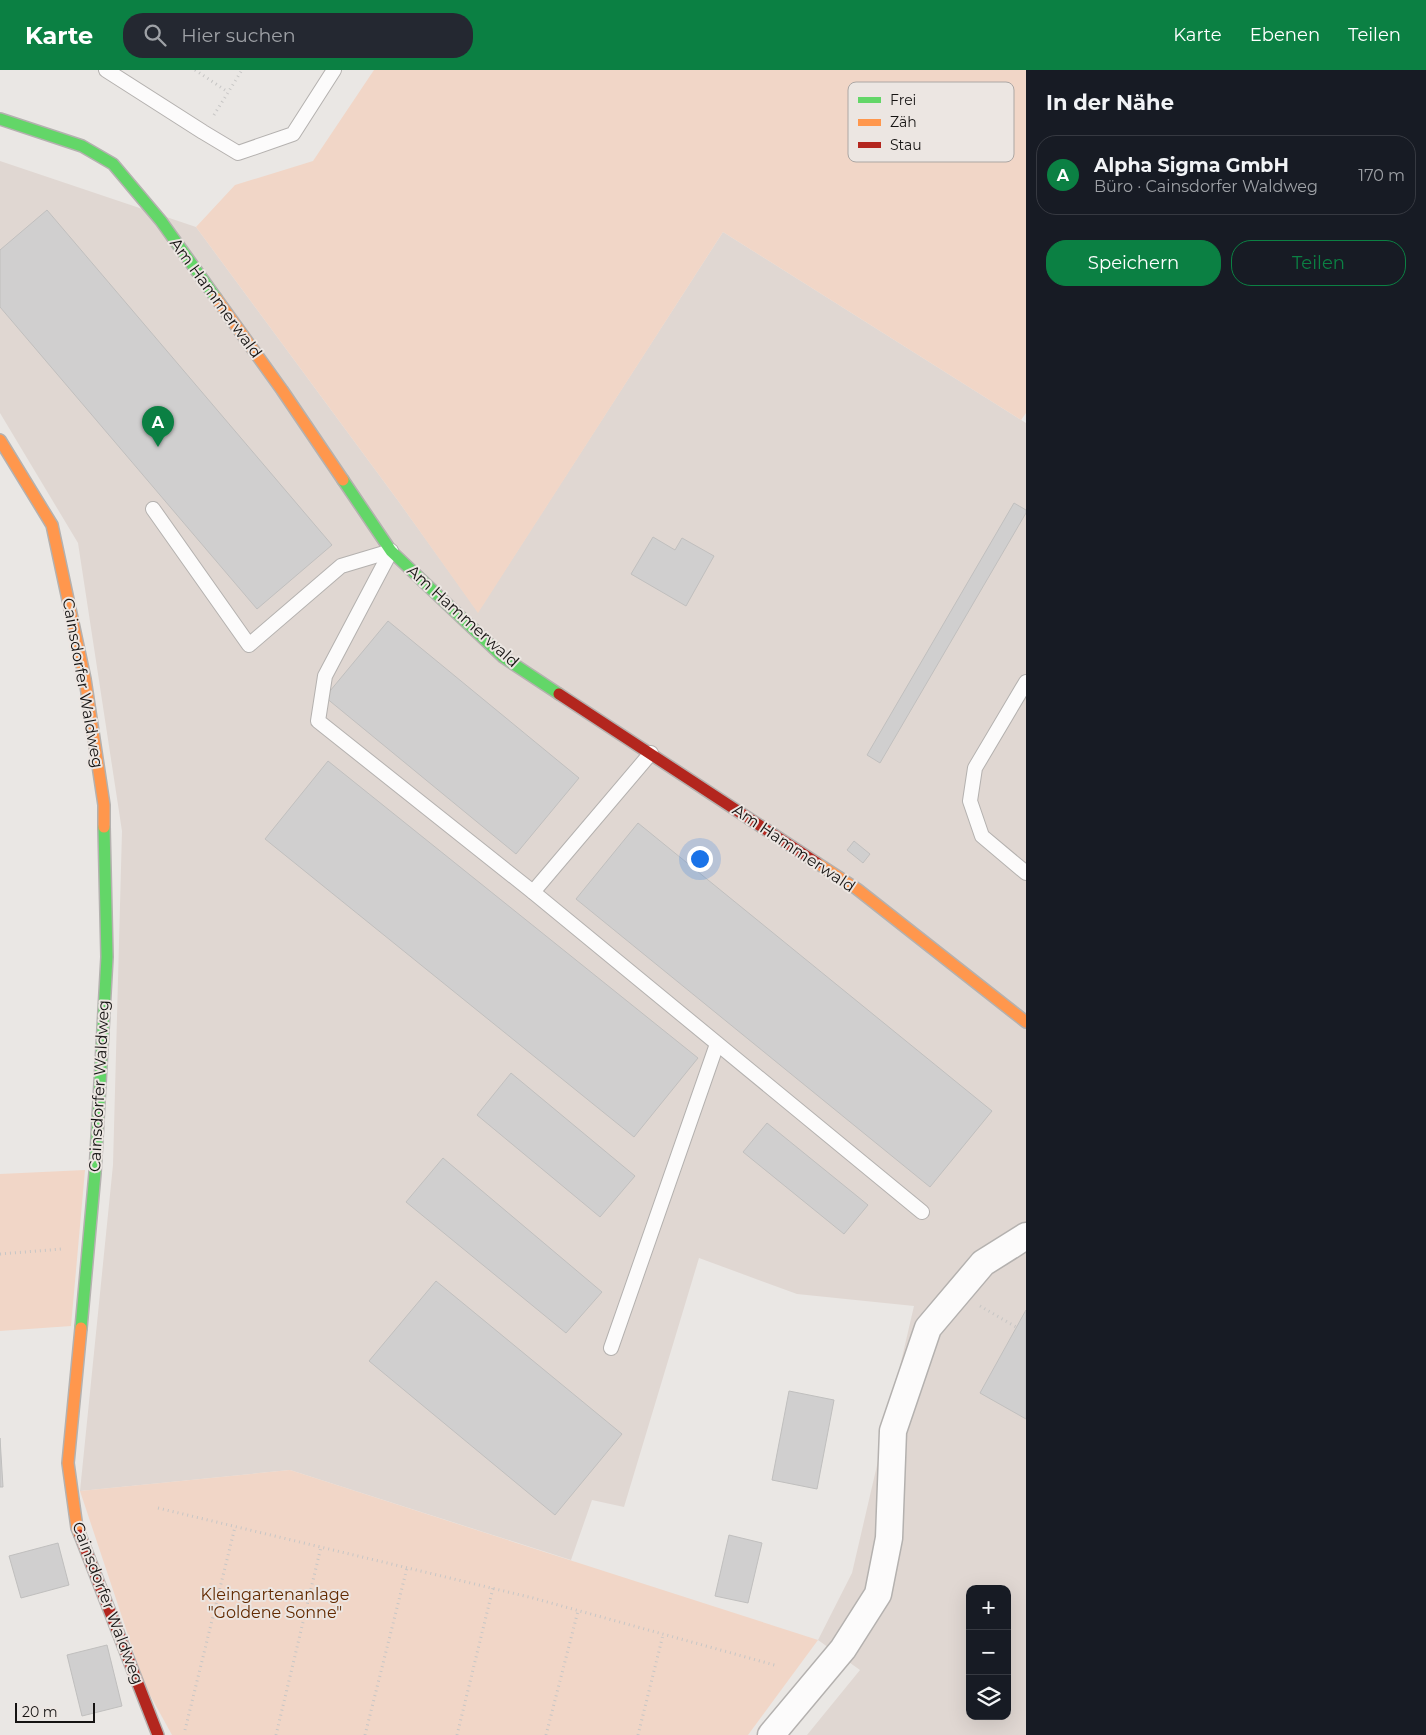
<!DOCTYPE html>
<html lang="de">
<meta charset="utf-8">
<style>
:root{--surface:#171b24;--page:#242831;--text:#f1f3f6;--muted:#9ea1a6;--line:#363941;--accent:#0b8043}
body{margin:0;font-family:Montserrat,sans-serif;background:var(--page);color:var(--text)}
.controls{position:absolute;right:15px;bottom:15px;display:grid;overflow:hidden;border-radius:10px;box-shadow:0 5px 20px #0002}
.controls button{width:45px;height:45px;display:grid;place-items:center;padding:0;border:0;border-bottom:1px solid var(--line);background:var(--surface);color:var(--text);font:25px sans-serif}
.scale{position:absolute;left:15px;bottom:12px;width:80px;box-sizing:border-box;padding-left:5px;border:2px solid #161413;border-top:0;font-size:14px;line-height:18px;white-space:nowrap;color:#161413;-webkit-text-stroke:4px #ece6e2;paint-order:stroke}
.you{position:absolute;left:699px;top:788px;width:18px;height:18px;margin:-12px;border:4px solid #fff;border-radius:50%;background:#1a73e8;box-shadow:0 0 0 8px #1a73e833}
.badge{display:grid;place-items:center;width:32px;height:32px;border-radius:50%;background:var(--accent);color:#fff;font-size:16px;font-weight:700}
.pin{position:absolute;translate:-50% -41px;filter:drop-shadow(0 1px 2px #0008)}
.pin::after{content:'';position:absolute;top:26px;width:18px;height:15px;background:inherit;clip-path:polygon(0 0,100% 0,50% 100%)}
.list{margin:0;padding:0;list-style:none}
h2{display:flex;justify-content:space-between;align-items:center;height:65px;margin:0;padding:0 20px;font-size:21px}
h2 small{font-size:16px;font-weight:400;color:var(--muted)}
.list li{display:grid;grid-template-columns:32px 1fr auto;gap:15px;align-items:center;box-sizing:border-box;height:80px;margin:0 10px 10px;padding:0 10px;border:1px solid var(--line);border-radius:20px}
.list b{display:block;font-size:19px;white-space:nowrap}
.list p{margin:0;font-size:16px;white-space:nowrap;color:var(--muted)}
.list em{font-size:16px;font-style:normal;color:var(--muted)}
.actions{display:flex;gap:10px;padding:15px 20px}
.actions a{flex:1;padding:11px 0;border:1px solid var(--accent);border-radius:20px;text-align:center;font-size:18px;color:var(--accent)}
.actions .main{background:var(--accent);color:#fff}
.icon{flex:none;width:28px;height:28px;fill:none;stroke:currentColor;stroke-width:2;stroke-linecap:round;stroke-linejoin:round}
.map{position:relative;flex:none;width:1026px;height:1665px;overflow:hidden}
header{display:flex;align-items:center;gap:30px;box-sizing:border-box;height:70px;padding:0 25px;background:var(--accent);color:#fff}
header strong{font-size:24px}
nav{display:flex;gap:28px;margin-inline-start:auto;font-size:18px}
.search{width:350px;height:45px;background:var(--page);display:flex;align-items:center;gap:12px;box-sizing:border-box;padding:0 18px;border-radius:20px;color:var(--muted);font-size:19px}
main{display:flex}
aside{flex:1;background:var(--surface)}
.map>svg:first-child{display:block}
.built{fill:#e0d7d2;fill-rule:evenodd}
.green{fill:#f1d6c7}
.building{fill:#d0cfcf;stroke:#c0bfbe}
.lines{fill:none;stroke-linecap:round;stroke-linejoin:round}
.lane-casing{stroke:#b4b1af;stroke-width:16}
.street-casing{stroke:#b4b1af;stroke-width:29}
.fast-casing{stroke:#b4b1af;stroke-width:14}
.slow-casing{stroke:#b4b1af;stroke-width:14}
.jam-casing{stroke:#b4b1af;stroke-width:14}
.path{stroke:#c7c6c5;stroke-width:3;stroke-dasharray:1 4;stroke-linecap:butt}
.lane{stroke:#fcfbfb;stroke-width:14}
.street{stroke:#fcfbfb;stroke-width:26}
.fast{stroke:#63d668;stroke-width:11}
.slow{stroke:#ff974d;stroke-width:11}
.jam{stroke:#b3261e;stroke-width:11}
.labels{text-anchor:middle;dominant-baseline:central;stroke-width:4;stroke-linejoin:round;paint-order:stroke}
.street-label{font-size:16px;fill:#161413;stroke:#ece6e2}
.park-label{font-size:16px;fill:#622a00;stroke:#ece6e2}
.key{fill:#ece6e2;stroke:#aca7a4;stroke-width:1}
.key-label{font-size:14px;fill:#161413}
</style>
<header>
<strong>Karte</strong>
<div class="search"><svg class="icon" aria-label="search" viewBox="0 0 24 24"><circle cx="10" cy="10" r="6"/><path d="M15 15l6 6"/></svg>Hier suchen</div>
<nav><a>Karte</a><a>Ebenen</a><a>Teilen</a></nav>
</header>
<main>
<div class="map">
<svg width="1026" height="1665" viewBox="0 0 1026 1665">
<rect width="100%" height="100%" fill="#eae7e4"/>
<path class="built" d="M0,91L196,157L399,432L478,542L723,162L1026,353V1665H807L860,1600L818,1570L852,1503L914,1236L797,1224L699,1188L624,1437L592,1430L571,1490L290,1400L80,1421L113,1095L122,761L78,473L0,343ZM970,1519H1007V1646H970Z"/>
<g class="green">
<polygon points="374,0 1026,0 1026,343 1021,350 723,162 478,543 399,432 196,157 235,115 313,91"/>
<polygon points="85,1100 71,1256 0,1261 0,1104"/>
<polygon points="290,1400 818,1570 748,1665 172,1665 145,1616 80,1421"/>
</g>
<g class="building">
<polygon points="47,140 332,475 257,539 0,237 0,180"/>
<polygon points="1014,433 1026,440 1026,443 880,693 867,685"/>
<polygon points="653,467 675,480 682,468 714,486 686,536 631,504"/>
<polygon points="388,551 579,708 516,784 325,627"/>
<polygon points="328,691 698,988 634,1067 265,769"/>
<polygon points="638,753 992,1041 930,1117 576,829"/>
<polygon points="854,771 870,784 863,793 847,780"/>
<polygon points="511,1003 635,1106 600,1147 477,1045"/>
<polygon points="767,1053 868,1135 844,1164 743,1082"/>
<polygon points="443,1088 602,1222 566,1263 406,1132"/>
<polygon points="436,1211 622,1364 555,1445 369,1291"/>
<polygon points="1026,1240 1026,1349 980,1323"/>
<polygon points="789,1321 834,1330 817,1419 772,1410"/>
<polygon points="0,1368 3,1417 0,1417"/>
<polygon points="729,1465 762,1473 748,1533 715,1526"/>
<polygon points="58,1473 69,1515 21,1528 9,1486"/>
<polygon points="107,1575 122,1636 82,1646 67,1585"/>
</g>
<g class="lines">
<defs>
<g id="lane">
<polyline points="106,0 203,62 238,83 293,64 334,0"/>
<polyline points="153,439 249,575 341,496 391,481"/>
<polyline points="391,481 325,606 318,651 533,822 922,1142"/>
<polyline points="1026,612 975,698 970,731 982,766 1026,803"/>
<polyline points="533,822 651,683"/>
<polyline points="611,1278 717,974"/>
</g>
<polyline id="street" points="771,1665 843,1579 878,1524 889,1468 893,1361 928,1258 983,1193 1026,1166"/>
<g id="fast">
<polyline points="0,49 82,76 113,94 161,151 216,228"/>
<polyline points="343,410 391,481 503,587 559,624"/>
<polyline points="81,1258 95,1103 107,887 104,757"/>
</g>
<g id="slow">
<polyline points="216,228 282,320 343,410"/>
<polyline points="0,370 52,455 85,609 104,735 104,757"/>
<polyline points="817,793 857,819 1026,952"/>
<polyline points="80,1465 77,1458 68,1393 81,1258"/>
</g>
<g id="jam">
<polyline points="559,624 817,793"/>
<polyline points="80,1465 158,1665"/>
</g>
</defs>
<use href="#lane" class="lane-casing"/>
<use href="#street" class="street-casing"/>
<use href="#fast" class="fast-casing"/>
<use href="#slow" class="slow-casing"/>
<use href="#jam" class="jam-casing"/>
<g class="path">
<polyline points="195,0 228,22"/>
<polyline points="214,45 242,0"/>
<polyline points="0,1184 62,1179"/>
<polyline points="980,1236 1016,1257"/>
<polyline points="158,1438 533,1528 778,1596"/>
<polyline points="185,1660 235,1457"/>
<polyline points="276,1665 321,1477"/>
<polyline points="365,1665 407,1498"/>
<polyline points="457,1665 493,1518"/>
<polyline points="546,1665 578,1541"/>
<polyline points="638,1665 663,1565"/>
</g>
<use href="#lane" class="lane"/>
<use href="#street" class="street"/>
<use href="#fast" class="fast"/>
<use href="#slow" class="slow"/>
<use href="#jam" class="jam"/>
</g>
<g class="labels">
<g class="street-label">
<text transform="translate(216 228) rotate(54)">Am Hammerwald</text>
<text transform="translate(463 546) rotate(42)">Am Hammerwald</text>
<text transform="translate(83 613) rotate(80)">Cainsdorfer Waldweg</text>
<text transform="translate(794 778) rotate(34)">Am Hammerwald</text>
<text transform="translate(99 1016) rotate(-87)">Cainsdorfer Waldweg</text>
<text transform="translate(108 1533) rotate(69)">Cainsdorfer Waldweg</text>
</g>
<g class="park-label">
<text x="275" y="1524">Kleingartenanlage<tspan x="275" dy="18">"Goldene Sonne"</tspan></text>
</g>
</g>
<rect x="848" y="12" width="166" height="80" rx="8" class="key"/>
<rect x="858" y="27" width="23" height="6" fill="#63d668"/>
<rect x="858" y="49" width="23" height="7" fill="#ff974d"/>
<rect x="858" y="72" width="23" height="6" fill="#b3261e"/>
<g class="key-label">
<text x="890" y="35">Frei</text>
<text x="890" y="57">Zäh</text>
<text x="890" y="80">Stau</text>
</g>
</svg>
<div class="controls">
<button>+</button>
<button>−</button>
<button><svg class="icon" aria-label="layers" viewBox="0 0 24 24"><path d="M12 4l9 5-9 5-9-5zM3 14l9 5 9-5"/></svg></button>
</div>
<div class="scale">20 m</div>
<div class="you"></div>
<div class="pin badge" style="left:158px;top:377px">A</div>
</div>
<aside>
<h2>In der Nähe<small></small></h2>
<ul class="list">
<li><span class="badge">A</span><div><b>Alpha Sigma GmbH</b><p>Büro · Cainsdorfer Waldweg</p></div><em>170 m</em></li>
</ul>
<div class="actions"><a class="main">Speichern</a><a>Teilen</a></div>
</aside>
</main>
